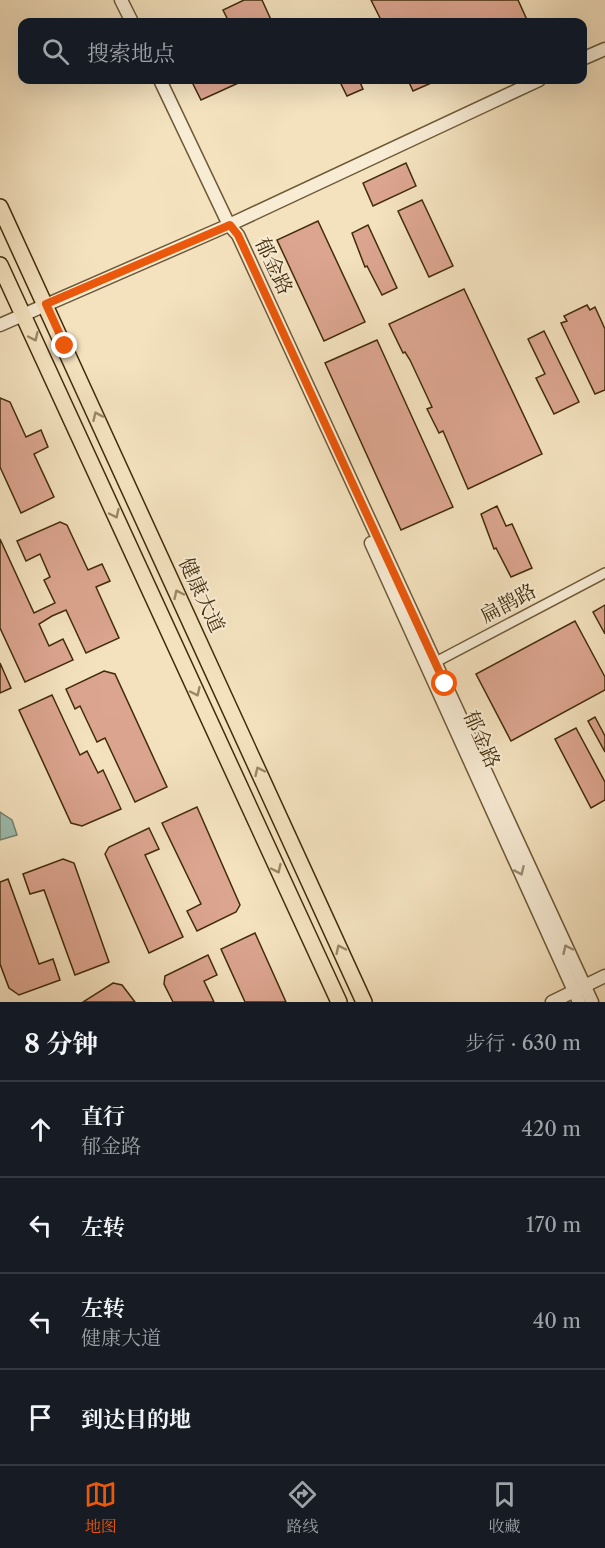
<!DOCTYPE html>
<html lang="zh">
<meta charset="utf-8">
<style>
:root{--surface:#171b24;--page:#242831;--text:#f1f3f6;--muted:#9ea1a6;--line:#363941;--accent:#ea580c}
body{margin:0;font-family:"Libre Caslon Text","Noto Serif SC",serif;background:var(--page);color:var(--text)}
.stop{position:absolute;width:18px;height:18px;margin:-14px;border:4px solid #ea580c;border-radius:50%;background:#fff}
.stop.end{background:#ea580c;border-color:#fff;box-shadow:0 2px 6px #0008}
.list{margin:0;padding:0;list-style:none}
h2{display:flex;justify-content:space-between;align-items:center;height:78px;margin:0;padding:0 24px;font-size:26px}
h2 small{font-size:20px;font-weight:400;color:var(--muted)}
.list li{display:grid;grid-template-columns:39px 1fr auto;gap:18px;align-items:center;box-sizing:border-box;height:96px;padding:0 24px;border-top:2px solid var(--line)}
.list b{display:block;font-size:22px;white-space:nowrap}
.list p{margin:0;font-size:20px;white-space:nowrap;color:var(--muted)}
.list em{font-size:20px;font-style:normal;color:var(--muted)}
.icon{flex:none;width:33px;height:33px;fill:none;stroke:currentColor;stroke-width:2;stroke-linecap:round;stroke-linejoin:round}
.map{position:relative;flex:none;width:605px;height:1002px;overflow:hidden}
.search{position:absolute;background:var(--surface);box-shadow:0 6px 24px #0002;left:18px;right:18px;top:18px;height:66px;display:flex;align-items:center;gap:15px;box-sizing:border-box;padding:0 21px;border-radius:12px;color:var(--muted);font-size:22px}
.sheet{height:462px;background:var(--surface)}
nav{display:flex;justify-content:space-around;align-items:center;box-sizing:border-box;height:84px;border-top:2px solid var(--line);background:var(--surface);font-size:16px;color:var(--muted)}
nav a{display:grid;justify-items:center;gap:3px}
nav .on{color:var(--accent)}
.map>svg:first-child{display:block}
.water{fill:#9cbeb2;stroke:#78846e;stroke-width:1.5}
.building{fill:#dca590;stroke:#422c09;stroke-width:1.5}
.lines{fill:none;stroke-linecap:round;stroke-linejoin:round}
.minor-casing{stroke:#6e5a36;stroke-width:12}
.tertiary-casing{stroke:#6e5a36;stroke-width:15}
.primary-casing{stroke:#422c09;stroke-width:18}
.minor{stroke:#f8ecd5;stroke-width:9}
.tertiary{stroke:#f8ecd5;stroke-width:12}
.primary{stroke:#f4e2bf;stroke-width:15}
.oneway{stroke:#9b8764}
.oneway2{stroke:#9d8c6f}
.route{stroke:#ea580c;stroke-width:8}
.labels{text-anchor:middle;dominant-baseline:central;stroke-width:4.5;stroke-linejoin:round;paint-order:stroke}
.street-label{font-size:20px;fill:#422c09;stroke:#f8ecd5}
</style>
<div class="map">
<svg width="605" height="1002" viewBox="0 0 605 1002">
<rect width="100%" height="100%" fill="#f4e2bf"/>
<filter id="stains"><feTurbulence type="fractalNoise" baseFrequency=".00333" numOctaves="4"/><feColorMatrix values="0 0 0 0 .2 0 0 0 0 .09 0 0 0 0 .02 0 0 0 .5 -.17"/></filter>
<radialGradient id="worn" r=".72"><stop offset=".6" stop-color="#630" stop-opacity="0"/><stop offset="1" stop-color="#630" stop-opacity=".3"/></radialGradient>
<polygon class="water" points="0,812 12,820 17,835 0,840"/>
<g class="building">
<polygon points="244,0 262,0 272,22 229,22 223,10"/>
<polygon points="371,0 518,0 528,22 382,22"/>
<polygon points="191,80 245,80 201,100"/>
<polygon points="339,80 359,80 363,89 347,96"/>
<polygon points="408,80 438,80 413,91"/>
<polygon points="406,163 416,186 373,206 363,183"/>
<polygon points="422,200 453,266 429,277 398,211"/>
<polygon points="318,221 365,322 324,341 277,240"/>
<polygon points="368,225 397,288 382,295 367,266 365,267 352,233"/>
<polygon points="464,289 542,454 468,489 443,431 439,433 427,409 432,407 410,360 405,352 403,353 389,324"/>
<polygon points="587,305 590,310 595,307 605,329 605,390 595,394 561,323 567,321 564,316"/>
<polygon points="544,331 579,402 554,414 536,378 545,374 528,339"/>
<polygon points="377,340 453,507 401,530 325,363"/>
<polygon points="0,398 10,402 26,437 41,430 48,447 34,454 54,497 21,513 0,467"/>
<polygon points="497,506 506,526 512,524 532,568 511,577 496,548 494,549 481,514"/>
<polygon points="60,522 67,525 88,570 102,564 110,581 96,587 119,638 86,653 66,610 52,616 39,624 49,646 63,639 73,660 25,682 0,628 0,539 34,613 55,603 44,580 50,577 40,554 26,561 17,541"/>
<polygon points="605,605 605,634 593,612"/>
<polygon points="575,621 605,677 605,690 511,741 476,674"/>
<polygon points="0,663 11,688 0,693"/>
<polygon points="104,671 115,674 167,787 135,802 105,738 97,742 80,706 75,709 66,689"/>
<polygon points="52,695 80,755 87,751 98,773 103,770 121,809 82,826 71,823 19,710"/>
<polygon points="595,717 605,736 605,752 588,721"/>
<polygon points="576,728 605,782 605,800 591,808 555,739"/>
<polygon points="197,807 240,905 236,912 197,931 187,911 201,904 162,823"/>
<polygon points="149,828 159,849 145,855 183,937 149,953 105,854 109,847"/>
<polygon points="63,859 74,863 109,962 75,975 44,890 30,894 23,874"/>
<polygon points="8,879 39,964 53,959 60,980 19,995 9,988 0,964 0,882"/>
<polygon points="255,933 286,1002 245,1002 221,949"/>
<polygon points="208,955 217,975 204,981 214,1002 173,1002 164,984 165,976"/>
<polygon points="113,983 122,985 135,1002 83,1002"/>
</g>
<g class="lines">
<defs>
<polyline id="minor" points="430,665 605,573"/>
<g id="tertiary">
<polyline points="121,0 132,22"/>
<polyline points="582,59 605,49"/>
<polyline points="160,80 229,225 238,235 592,1002"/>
<polyline points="0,325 229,225 539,80"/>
<polyline points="371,543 579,1002"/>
<polyline points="552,1002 605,976"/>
</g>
<g id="primary">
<polyline points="0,207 364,1002"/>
<polyline points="0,265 339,1002"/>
</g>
</defs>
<use href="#minor" class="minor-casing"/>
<use href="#tertiary" class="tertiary-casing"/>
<use href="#primary" class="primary-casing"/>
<use href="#minor" class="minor"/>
<use href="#tertiary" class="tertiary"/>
<use href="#primary" class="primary"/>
</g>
<defs><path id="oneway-chevron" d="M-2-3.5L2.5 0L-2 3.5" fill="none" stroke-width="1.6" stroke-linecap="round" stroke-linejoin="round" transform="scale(1.5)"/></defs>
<g class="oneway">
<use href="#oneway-chevron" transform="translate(34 337) rotate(65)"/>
<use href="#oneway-chevron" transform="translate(97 416) rotate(-114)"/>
<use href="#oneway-chevron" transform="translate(115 514) rotate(65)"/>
<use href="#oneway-chevron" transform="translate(178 594) rotate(-115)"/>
<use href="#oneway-chevron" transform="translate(196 692) rotate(65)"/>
<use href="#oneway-chevron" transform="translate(259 771) rotate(-115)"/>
<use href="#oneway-chevron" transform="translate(277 869) rotate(65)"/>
<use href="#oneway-chevron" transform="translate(340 949) rotate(-115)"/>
</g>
<g class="oneway2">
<use href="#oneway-chevron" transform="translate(520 871) rotate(66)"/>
<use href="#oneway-chevron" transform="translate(567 949) rotate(-115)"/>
</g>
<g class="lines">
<polyline class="route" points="65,346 46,304 230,225 238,235 445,684"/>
</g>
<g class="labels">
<g class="street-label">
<text transform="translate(274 266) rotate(65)">郁金路</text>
<text transform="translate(202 595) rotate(65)">健康大道</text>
<text transform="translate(508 603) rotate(-28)">扁鹊路</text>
<text transform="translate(482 739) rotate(66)">郁金路</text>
</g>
</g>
<rect width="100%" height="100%" filter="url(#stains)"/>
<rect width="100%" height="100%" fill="url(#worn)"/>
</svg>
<div class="stop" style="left:445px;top:684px"></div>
<div class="stop end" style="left:65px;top:346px"></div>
<div class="search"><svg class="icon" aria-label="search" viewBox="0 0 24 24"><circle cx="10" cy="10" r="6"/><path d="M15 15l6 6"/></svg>搜索地点</div>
</div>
<section class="sheet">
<h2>8 分钟<small>步行 · 630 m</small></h2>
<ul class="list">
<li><svg class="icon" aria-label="ahead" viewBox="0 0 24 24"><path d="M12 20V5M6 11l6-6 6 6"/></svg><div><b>直行</b><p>郁金路</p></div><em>420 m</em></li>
<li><svg class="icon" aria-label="left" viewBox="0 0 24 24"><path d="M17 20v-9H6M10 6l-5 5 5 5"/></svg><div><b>左转</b></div><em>170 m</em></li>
<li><svg class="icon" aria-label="left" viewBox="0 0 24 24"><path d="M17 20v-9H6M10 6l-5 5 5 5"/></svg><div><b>左转</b><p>健康大道</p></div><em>40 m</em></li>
<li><svg class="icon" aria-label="arrive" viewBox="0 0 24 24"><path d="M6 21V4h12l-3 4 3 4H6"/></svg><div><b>到达目的地</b></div></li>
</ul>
</section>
<nav>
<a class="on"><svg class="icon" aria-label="map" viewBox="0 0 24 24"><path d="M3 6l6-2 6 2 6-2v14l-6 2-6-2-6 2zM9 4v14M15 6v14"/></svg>地图</a>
<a><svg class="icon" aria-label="directions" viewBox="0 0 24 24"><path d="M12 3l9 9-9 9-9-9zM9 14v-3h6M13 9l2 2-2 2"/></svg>路线</a>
<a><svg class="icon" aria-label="saved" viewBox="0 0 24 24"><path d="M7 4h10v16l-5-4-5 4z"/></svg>收藏</a>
</nav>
